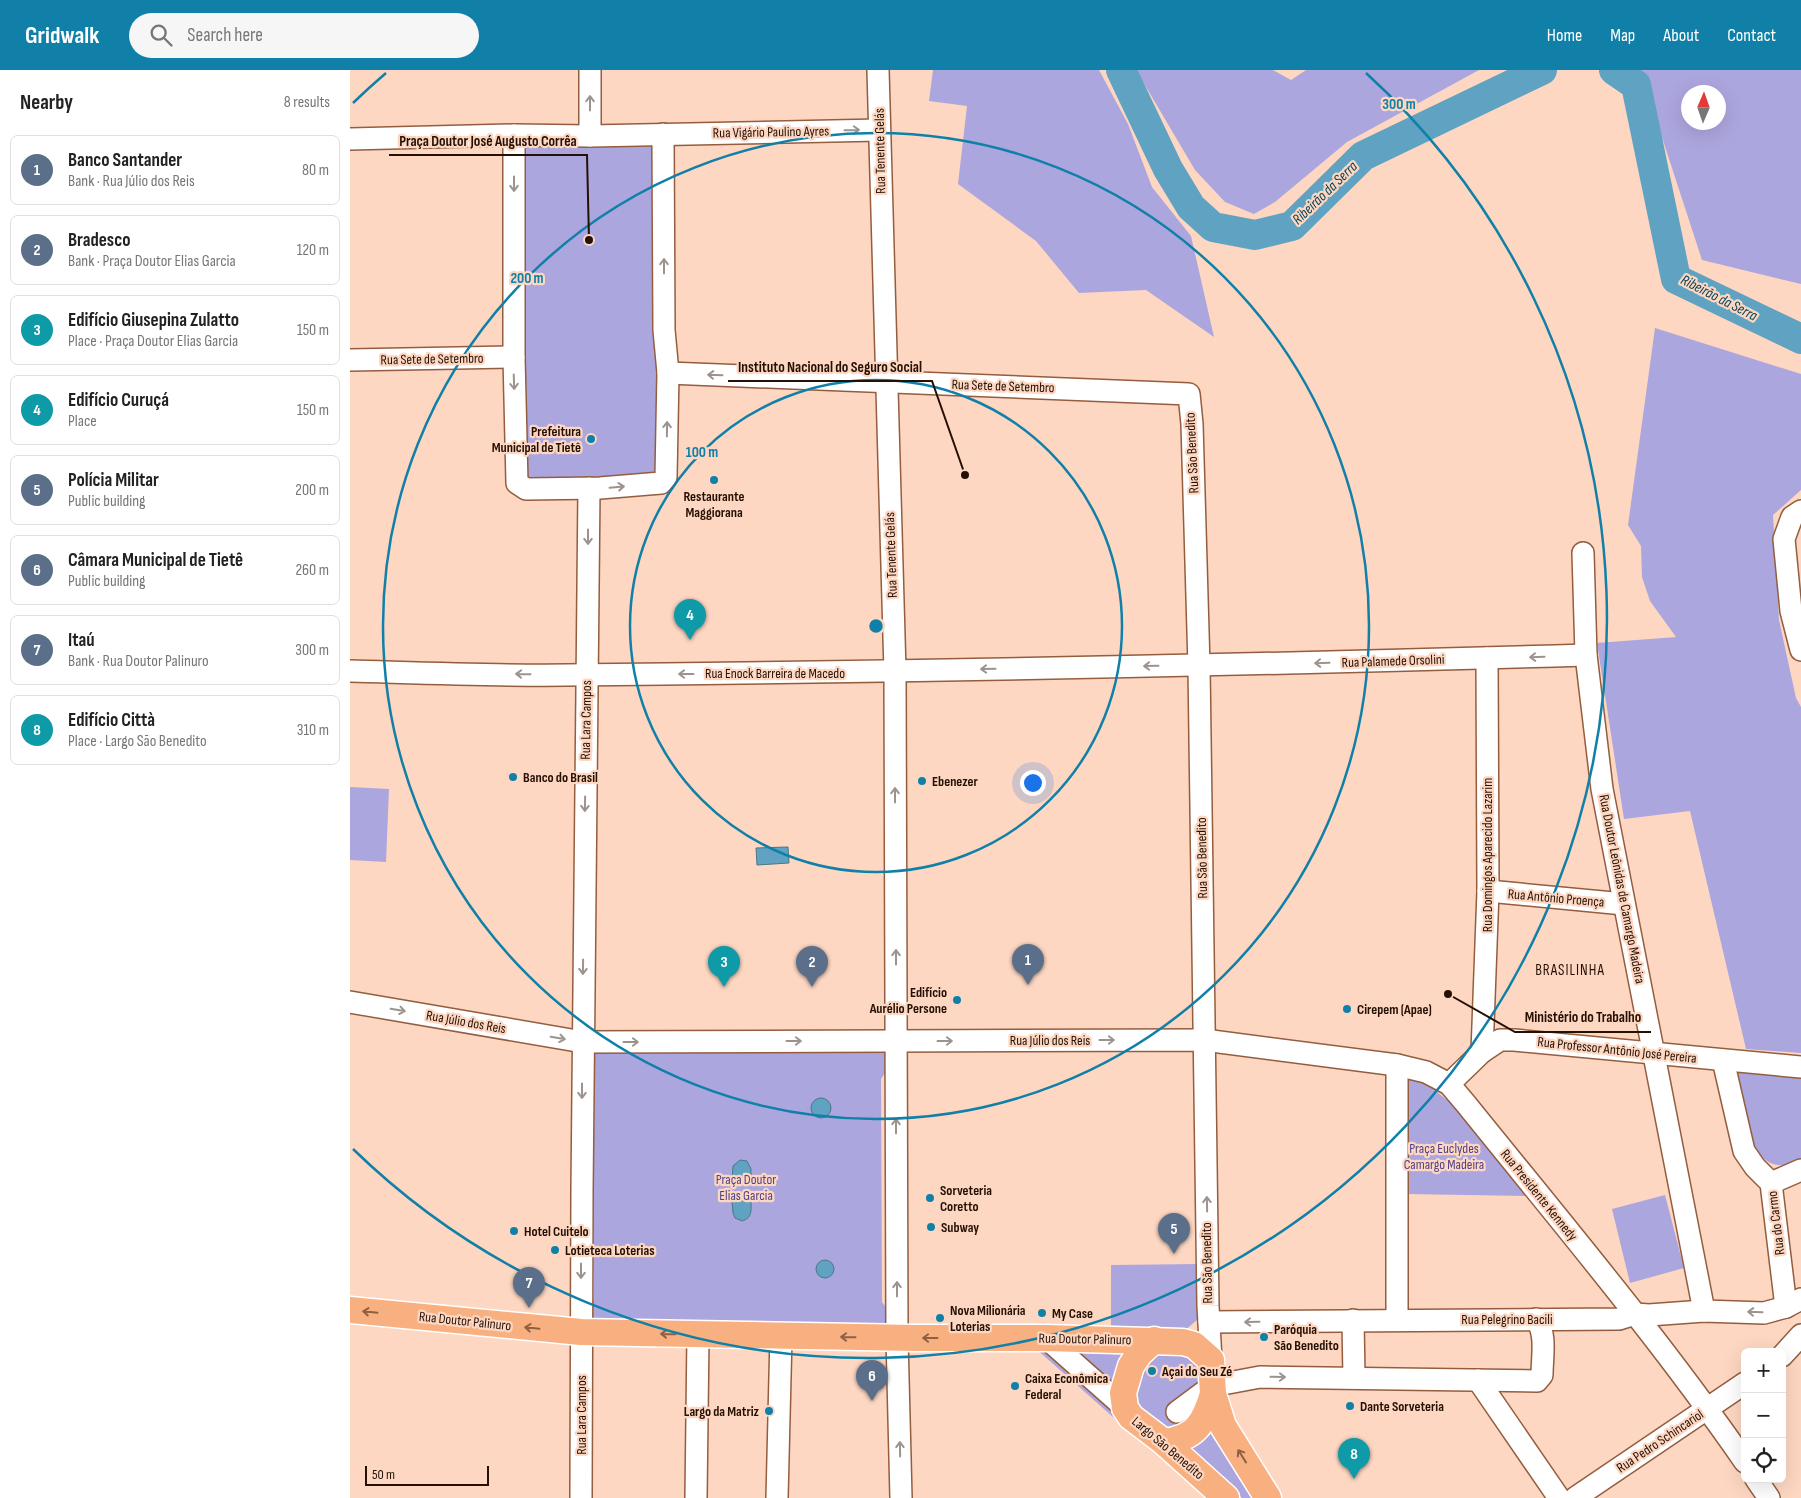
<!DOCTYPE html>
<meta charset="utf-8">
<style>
:root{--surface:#fff;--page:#f6f6f6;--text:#222;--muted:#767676;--line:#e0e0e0;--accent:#1080a8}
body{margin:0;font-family:"Sofia Sans Condensed",sans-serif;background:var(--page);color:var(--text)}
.controls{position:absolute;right:15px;bottom:15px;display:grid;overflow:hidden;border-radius:8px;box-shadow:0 5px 20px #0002}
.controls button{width:45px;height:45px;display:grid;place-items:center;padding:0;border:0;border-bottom:1px solid var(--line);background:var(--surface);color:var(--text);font:25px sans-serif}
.compass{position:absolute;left:1331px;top:15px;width:45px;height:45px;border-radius:50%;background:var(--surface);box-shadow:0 5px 20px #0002;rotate:2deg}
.scale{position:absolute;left:15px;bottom:12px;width:124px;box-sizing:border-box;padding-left:5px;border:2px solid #251004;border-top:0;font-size:14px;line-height:18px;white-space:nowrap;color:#251004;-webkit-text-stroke:4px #fdd7c2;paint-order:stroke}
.you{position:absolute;left:682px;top:712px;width:18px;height:18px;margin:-12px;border:4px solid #fff;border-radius:50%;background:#1a73e8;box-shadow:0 0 0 8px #1a73e833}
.badge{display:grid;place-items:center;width:32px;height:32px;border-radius:50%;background:var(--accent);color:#fff;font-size:16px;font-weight:700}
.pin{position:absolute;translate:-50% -41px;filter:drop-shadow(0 1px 2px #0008)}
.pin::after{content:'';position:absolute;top:26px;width:18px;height:15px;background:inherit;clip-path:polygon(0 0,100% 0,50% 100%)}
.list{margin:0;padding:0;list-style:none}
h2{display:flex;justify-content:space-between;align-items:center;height:65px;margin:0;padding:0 20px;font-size:21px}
h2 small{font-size:16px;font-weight:400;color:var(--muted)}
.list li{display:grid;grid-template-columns:32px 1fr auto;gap:15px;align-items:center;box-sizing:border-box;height:70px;margin:0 10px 10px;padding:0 10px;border:1px solid var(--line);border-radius:8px}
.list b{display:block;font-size:19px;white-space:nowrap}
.list p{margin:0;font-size:16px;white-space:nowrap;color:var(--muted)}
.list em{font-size:16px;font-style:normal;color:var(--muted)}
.icon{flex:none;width:28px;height:28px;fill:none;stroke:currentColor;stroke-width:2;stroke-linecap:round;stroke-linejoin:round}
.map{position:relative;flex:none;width:1451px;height:1428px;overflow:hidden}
header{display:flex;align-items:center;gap:30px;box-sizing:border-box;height:70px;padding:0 25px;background:var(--accent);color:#fff}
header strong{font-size:24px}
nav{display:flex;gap:28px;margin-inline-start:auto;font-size:18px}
.search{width:350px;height:45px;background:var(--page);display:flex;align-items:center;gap:12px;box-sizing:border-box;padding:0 18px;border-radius:28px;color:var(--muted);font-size:19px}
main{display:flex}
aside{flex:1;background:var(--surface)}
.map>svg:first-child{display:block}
.green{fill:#aca6de;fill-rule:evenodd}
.water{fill:#5fa2c1;stroke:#4e7688}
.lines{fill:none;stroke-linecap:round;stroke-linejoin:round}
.river{stroke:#5fa2c1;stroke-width:30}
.minor-casing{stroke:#945d3e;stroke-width:24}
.major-casing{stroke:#fff;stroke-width:29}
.minor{stroke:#fff;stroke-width:21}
.major{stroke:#f9b080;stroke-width:26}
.oneway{stroke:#9d938e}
.oneway2{stroke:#8f6042}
.ring{fill:none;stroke:#1080a8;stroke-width:2.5}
.poi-dot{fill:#1080a8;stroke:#fdd7c2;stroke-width:2}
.labels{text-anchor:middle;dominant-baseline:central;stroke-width:4.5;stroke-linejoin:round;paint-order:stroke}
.street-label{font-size:14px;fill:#251004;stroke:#fdd7c2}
.poi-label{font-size:14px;font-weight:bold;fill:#251004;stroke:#fdd7c2;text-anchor:start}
.park-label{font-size:14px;fill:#504288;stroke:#fdd7c2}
.water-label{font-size:15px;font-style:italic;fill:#094359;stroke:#fdd7c2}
.neighbourhood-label{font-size:15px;letter-spacing:1px;fill:#251004;stroke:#fdd7c2}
.centre{fill:#1080a8;stroke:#fdd7c2;stroke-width:2.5}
.ring-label{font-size:15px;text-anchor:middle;font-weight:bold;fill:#1080a8;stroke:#fdd7c2;stroke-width:4.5;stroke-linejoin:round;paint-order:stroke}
.leader{fill:none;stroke:#251004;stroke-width:2}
.callout-dot{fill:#251004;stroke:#fdd7c2;stroke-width:2}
.callout-label{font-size:15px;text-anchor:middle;font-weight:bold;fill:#251004;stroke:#fdd7c2;stroke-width:4.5;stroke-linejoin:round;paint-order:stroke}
</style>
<header>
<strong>Gridwalk</strong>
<div class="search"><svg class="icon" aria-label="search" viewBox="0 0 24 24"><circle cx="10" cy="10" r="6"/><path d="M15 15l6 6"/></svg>Search here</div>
<nav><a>Home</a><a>Map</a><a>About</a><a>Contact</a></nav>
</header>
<main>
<aside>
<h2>Nearby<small>8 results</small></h2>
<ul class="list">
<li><span class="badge" style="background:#5c6f8a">1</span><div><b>Banco Santander</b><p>Bank · Rua Júlio dos Reis</p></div><em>80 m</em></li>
<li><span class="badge" style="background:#5c6f8a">2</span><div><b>Bradesco</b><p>Bank · Praça Doutor Elias Garcia</p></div><em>120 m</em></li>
<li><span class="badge" style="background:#0f9aa8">3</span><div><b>Edifício Giusepina Zulatto</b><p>Place · Praça Doutor Elias Garcia</p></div><em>150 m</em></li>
<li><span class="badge" style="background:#0f9aa8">4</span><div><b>Edifício Curuçá</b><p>Place</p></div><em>150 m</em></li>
<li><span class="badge" style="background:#5c6f8a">5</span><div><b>Polícia Militar</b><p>Public building</p></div><em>200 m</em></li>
<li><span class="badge" style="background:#5c6f8a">6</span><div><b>Câmara Municipal de Tietê</b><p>Public building</p></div><em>260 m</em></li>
<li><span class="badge" style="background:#5c6f8a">7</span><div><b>Itaú</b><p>Bank · Rua Doutor Palinuro</p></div><em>300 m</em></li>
<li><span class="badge" style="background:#0f9aa8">8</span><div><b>Edifício Città</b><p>Place · Largo São Benedito</p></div><em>310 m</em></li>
</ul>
</aside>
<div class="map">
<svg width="1451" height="1428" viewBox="0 0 1451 1428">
<rect width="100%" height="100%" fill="#fdd7c2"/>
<g class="green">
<polygon points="583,0 749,0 778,54 802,117 841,166 864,267 796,220 729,223 686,171 608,114 617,36 579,31"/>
<polygon points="786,0 923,0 941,10 956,0 1129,0 997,72 925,132 904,144 875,132 845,100"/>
<path d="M1290,0H1451V214L1352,190ZM1368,22V52H1338V22Z"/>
<polygon points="166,70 310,71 313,408 170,412"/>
<polygon points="1305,258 1451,304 1451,420 1423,445 1429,550 1446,628 1451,637 1451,983 1396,979 1340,741 1274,749 1247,573 1326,567 1300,531 1292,507 1291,476 1278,455"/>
<polygon points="0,717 39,719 36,792 0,790"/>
<polygon points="259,978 266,983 502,981 536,978 537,1000 531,1009 532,1232 538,1240 538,1254 243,1255 239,1236 244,1229 243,1002 238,984"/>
<path d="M1393,1000L1451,1005V1092C1429,1099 1416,1096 1403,1076L1386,1003Z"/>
<polygon points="1057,1007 1073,1011 1106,1037 1178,1126 1056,1124"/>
<polygon points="1315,1125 1334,1198 1280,1213 1262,1139"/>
<polygon points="849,1194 849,1248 831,1264 761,1264 761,1195"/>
<polygon points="684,1277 833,1282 852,1293 860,1361 905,1428 892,1428 805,1353 789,1370"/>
</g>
<g class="water">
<polygon points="438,777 439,793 407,795 406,778"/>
<circle cx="471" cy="1038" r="10"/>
<polygon points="390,1090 397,1091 401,1099 401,1111 382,1111 383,1096"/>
<path d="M382,1130H401C401,1139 403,1148 392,1151L385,1148L383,1143Z"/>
<circle cx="475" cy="1199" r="9"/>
</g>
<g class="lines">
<g class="river">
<polyline points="771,0 818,99 841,137 863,157 905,165 942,156 1013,86 1192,0"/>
<polyline points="1264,0 1286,15 1326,209 1451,269"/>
</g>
<defs>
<g id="minor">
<polyline points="528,0 545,602 547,1268 551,1428"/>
<polyline points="164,65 164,287 167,413 176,419 250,418 311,413 316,407 318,303 314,260 313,64"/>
<polyline points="240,66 240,0"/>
<polyline points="0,69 164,65 240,66 529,60"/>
<polyline points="0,290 164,287"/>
<polyline points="318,303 839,324 842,354 849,596 858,1236 861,1290"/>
<polyline points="1451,441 1442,447 1434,469 1441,541 1451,580"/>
<polyline points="1233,483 1236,585 1252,719 1354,1241"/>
<path d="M0,601C72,603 145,606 217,605C557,602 896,595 1236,585"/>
<polyline points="1138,821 1274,834"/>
<path d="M0,932L233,972L854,970L1047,995L1076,1002L1099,1014L1116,1034C1211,1152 1309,1268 1395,1392"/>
<polyline points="1132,982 1138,821 1137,588"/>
<polyline points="1373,990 1394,1081 1405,1097 1421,1113 1436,1237"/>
<polyline points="1099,1014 1132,982 1150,970 1164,970 1451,997"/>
<polyline points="1421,1113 1451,1100"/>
<polyline points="1003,1250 1004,1308"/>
<polyline points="1047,1250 1047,995"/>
<polyline points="859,1252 1269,1249 1285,1244 1299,1245 1354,1241 1414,1243 1436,1237 1451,1229"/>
<polyline points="696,1268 775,1338"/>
<polyline points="1432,1286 1451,1265"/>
<polyline points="1128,1310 1209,1428"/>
<path d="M827,1342L862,1316L910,1307L1187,1311L1192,1305C1192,1287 1197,1264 1186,1249"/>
<polyline points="1406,1409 1419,1428"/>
<polyline points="231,1428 232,1121 239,418"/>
<polyline points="346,1428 348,1264"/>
<polyline points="427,1428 431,1266"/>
<polyline points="1225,1428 1395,1313"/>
</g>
<g id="major">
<polyline points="0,1240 231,1262 564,1268 696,1268 833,1272 844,1275 861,1290 863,1324 873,1356 918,1428"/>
<polyline points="804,1270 789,1284 781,1296 773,1323 775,1338 781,1347 814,1372 876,1428"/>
<path d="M814,1372C846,1368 854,1353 863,1324"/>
</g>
</defs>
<use href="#minor" class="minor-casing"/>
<use href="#major" class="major-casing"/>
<use href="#minor" class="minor"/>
<use href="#major" class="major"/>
</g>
<defs><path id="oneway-shaft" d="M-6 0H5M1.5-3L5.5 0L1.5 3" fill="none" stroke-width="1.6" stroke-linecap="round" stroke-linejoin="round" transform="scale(1.25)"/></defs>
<g class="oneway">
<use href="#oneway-shaft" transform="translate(240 33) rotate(-90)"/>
<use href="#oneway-shaft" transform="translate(502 60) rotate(-1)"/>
<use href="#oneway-shaft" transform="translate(164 114) rotate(90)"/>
<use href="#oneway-shaft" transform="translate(314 196) rotate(-90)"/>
<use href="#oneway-shaft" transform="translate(365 305) rotate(-178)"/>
<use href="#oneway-shaft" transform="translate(164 312) rotate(88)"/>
<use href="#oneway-shaft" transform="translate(317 359) rotate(-89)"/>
<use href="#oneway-shaft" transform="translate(267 417) rotate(-5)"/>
<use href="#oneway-shaft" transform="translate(238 467) rotate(90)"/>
<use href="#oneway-shaft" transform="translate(1187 587) rotate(178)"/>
<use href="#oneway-shaft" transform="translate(972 593) rotate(178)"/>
<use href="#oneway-shaft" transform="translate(801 596) rotate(179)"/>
<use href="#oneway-shaft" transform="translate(638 599) rotate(179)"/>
<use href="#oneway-shaft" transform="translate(173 604) rotate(-179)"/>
<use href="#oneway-shaft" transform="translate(336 604) rotate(180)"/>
<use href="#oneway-shaft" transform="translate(545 725) rotate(-90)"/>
<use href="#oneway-shaft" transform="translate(235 734) rotate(91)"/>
<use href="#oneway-shaft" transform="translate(546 887) rotate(-90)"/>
<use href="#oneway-shaft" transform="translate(233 897) rotate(91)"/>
<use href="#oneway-shaft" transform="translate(48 940) rotate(10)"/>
<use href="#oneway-shaft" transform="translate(208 968) rotate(10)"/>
<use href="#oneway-shaft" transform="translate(757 970)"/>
<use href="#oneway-shaft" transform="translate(444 971)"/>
<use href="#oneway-shaft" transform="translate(595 971)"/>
<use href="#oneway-shaft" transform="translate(281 972)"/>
<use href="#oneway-shaft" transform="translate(232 1021) rotate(90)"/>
<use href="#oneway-shaft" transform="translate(546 1056) rotate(-90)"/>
<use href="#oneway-shaft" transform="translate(857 1134) rotate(-91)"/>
<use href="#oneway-shaft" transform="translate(231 1201) rotate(90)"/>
<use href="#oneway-shaft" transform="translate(547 1219) rotate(-90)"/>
<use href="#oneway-shaft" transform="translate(1405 1242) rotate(-178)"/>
<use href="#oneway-shaft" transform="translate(902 1252) rotate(179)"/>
<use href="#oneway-shaft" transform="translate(928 1307) rotate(1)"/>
<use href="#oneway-shaft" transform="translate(550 1379) rotate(-91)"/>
</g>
<g class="oneway2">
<use href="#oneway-shaft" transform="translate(20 1242) rotate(-174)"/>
<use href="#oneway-shaft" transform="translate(182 1258) rotate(-174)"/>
<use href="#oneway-shaft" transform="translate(318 1264) rotate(-179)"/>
<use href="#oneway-shaft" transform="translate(498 1267) rotate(-179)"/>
<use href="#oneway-shaft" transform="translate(580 1268) rotate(180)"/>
<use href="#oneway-shaft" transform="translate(892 1386) rotate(-122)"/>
</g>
<g class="ring">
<circle cx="526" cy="556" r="246"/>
<circle cx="526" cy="556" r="493"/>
<path d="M3 33A739 739 0 0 1 36 3M1016 3A739 739 0 1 1 3 1079"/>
</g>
<g class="poi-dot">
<circle cx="241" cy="369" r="5"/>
<circle cx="364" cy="410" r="5"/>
<circle cx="163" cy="707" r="5"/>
<circle cx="572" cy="711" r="5"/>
<circle cx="607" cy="930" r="5"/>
<circle cx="997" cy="939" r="5"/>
<circle cx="580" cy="1128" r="5"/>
<circle cx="581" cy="1157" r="5"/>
<circle cx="164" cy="1161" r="5"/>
<circle cx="205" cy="1180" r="5"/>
<circle cx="692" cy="1243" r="5"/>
<circle cx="590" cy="1248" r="5"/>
<circle cx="914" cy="1267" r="5"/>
<circle cx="802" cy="1301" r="5"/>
<circle cx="665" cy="1316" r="5"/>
<circle cx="1000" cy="1336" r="5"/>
<circle cx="419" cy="1341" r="5"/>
</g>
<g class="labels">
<g class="street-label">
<text transform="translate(421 62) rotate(-1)">Rua Vigário Paulino Ayres</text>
<text transform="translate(530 81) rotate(-91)">Rua Tenente Gelás</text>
<text transform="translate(82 289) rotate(-1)">Rua Sete de Setembro</text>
<text transform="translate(653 316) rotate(2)">Rua Sete de Setembro</text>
<text transform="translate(842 383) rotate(-93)">Rua São Benedito</text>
<text transform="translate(541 485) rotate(-92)">Rua Tenente Gelás</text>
<text transform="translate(1043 591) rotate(-2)">Rua Palamede Orsolini</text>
<text x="425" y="603">Rua Enock Barreira de Macedo</text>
<text transform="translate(236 650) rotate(-89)">Rua Lara Campos</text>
<text transform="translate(1137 785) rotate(-90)">Rua Domingos Aparecido Lazarim</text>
<text transform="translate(852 788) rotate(-91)">Rua São Benedito</text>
<text transform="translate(1272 819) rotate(79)">Rua Doutor Leônidas de Camargo Madeira</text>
<text transform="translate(1206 828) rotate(5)">Rua Antônio Proença</text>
<text transform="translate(116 952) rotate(10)">Rua Júlio dos Reis</text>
<text x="700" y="970">Rua Júlio dos Reis</text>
<text transform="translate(1267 980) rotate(6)">Rua Professor Antônio José Pereira</text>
<text transform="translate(1189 1125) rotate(51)">Rua Presidente Kennedy</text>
<text transform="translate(1426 1153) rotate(-97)">Rua do Carmo</text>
<text transform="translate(857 1193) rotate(-91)">Rua São Benedito</text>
<text x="1157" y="1249">Rua Pelegrino Bacili</text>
<text transform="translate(115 1251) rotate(6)">Rua Doutor Palinuro</text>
<text transform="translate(735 1269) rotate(1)">Rua Doutor Palinuro</text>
<text transform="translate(231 1345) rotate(-90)">Rua Lara Campos</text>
<text transform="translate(1310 1371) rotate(-34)">Rua Pedro Schincariol</text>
<text transform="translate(818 1378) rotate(40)">Largo São Benedito</text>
</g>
<g class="poi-label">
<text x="231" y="361" text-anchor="end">Prefeitura<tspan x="231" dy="16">Municipal de Tietê</tspan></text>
<text x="364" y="426" text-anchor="middle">Restaurante<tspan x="364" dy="16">Maggiorana</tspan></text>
<text x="173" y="707">Banco do Brasil</text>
<text x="582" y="711">Ebenezer</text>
<text x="597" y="922" text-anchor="end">Edifício<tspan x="597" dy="16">Aurélio Persone</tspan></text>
<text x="1007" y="939">Cirepem (Apae)</text>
<text x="590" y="1120">Sorveteria<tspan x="590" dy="16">Coretto</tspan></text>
<text x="591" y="1157">Subway</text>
<text x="174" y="1161">Hotel Cuitelo</text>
<text x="215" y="1180">Lotieteca Loterias</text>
<text x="600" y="1240">Nova Milionária<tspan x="600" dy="16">Loterias</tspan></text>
<text x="702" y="1243">My Case</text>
<text x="924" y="1259">Paróquia<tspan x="924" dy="16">São Benedito</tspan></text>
<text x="812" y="1301">Açai do Seu Zé</text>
<text x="675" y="1308">Caixa Econômica<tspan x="675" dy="16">Federal</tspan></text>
<text x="1010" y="1336">Dante Sorveteria</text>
<text x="409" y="1341" text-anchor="end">Largo da Matriz</text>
</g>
<g class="park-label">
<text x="1094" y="1078">Praça Euclydes<tspan x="1094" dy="16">Camargo Madeira</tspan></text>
<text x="396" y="1109">Praça Doutor<tspan x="396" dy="16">Elias Garcia</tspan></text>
</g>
<g class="water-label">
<text transform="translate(975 123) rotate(-44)">Ribeirão da Serra</text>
<text transform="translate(1369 228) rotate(27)">Ribeirão da Serra</text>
</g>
<g class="neighbourhood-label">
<text x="1220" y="900">BRASILINHA</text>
</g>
</g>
<circle cx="526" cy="556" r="8" class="centre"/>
<g class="ring-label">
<text x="1049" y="39">300 m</text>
<text x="177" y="213">200 m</text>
<text x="352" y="387">100 m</text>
</g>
<path class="leader" d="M239 170L237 85H39M615 405L582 311H378M1098 924L1165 962H1301"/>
<g class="callout-dot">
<circle cx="239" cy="170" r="5"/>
<circle cx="615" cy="405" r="5"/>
<circle cx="1098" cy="924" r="5"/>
</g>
<g class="callout-label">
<text x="138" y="76">Praça Doutor José Augusto Corrêa</text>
<text x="480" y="302">Instituto Nacional do Seguro Social</text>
<text x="1233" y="952">Ministério do Trabalho</text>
</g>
</svg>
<div class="controls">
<button>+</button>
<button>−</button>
<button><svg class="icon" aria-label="locate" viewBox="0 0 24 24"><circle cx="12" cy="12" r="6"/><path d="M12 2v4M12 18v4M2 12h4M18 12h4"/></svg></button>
</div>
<svg class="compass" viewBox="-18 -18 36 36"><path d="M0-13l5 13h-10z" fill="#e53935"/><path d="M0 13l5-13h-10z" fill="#767676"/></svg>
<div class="scale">50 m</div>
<div class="you"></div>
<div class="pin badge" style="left:678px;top:915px;background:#5c6f8a">1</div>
<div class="pin badge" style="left:462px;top:917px;background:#5c6f8a">2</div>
<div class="pin badge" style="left:374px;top:917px;background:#0f9aa8">3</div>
<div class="pin badge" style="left:340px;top:570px;background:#0f9aa8">4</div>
<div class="pin badge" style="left:824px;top:1184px;background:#5c6f8a">5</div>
<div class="pin badge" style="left:522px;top:1331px;background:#5c6f8a">6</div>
<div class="pin badge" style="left:179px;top:1238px;background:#5c6f8a">7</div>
<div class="pin badge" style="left:1004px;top:1409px;background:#0f9aa8">8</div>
</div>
</main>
